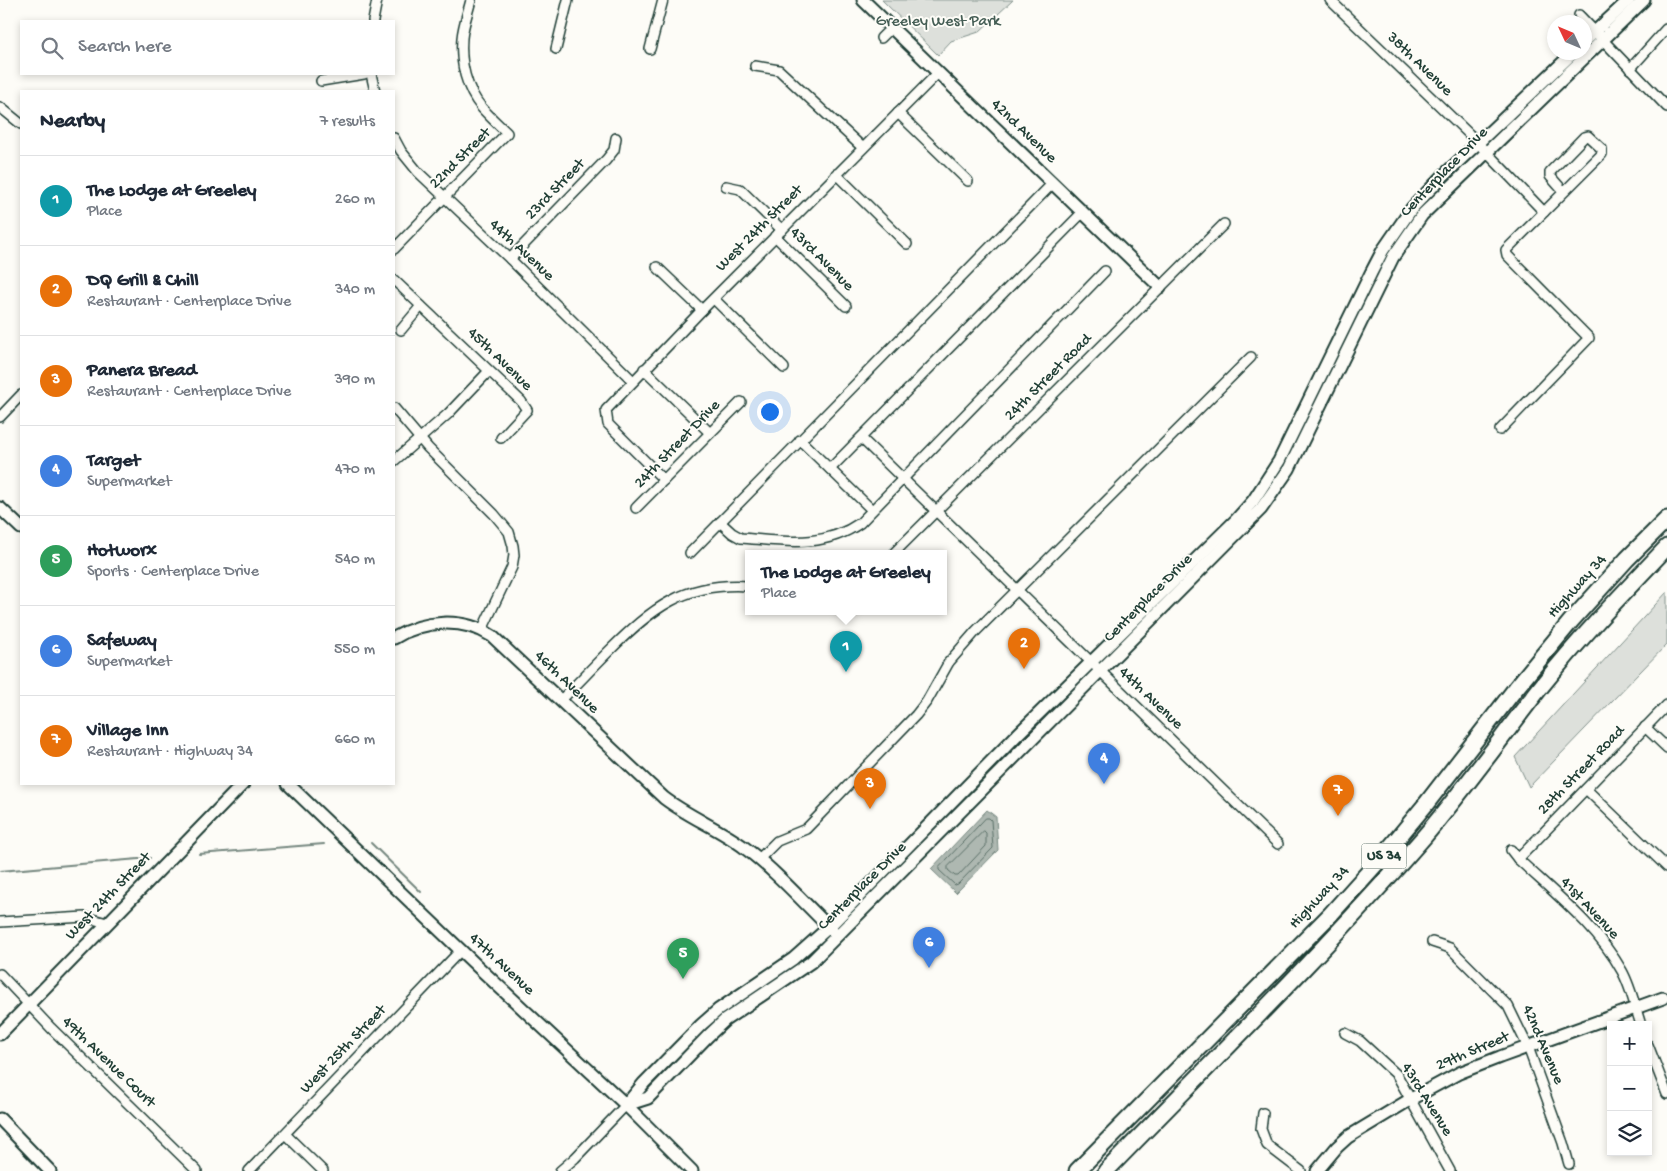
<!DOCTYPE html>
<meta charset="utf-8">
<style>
:root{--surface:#fff;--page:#f6f6f7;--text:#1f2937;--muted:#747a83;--line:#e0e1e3;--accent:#c8321e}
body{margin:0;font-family:"Gochi Hand",sans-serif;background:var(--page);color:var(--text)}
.controls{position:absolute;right:15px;bottom:15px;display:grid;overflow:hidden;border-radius:0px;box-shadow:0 2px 8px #0003}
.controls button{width:45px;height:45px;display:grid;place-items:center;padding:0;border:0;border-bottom:1px solid var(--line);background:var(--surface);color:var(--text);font:25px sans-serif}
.compass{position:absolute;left:1547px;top:15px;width:45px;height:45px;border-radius:50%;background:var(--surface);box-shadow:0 2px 8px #0003;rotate:314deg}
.you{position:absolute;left:769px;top:411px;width:18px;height:18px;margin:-12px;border:4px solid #fff;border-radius:50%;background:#1a73e8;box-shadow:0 0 0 8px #1a73e833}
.badge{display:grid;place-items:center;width:32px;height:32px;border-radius:50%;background:var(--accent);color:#fff;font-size:16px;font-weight:700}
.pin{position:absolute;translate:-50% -41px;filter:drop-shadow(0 1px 2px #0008)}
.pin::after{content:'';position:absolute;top:26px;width:18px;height:15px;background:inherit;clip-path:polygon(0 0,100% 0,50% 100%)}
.popup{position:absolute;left:745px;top:550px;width:202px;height:65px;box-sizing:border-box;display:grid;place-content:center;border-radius:0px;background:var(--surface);filter:drop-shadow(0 1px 4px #0005);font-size:16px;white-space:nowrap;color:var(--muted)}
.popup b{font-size:19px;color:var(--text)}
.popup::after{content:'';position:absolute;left:50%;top:100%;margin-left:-10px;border:10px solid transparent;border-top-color:var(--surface)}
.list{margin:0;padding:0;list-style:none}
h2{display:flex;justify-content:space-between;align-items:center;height:65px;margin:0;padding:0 20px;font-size:21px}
h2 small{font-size:16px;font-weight:400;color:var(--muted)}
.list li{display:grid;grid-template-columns:32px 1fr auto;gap:15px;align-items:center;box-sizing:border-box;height:90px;padding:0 20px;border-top:1px solid var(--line)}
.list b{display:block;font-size:19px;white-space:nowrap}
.list p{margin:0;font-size:16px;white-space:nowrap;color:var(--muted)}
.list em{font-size:16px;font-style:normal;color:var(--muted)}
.icon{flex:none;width:28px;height:28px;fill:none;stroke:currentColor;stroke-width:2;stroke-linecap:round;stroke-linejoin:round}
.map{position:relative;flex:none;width:1667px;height:1171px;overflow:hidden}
.search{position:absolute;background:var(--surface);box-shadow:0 2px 8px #0003;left:20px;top:20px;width:375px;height:55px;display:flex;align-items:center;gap:12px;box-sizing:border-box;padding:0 18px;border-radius:0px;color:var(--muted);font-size:19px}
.panel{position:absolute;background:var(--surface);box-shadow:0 2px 8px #0003;left:20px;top:90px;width:375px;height:695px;border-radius:0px}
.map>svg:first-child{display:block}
.green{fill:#dde0db;stroke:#7e8e88}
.water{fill:#aeb8b1;stroke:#75877f}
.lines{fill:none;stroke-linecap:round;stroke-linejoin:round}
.shore{stroke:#586e66;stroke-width:1}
.stream{stroke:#75877f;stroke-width:2}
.street-casing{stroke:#1f3d34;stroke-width:12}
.secondary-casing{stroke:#1f3d34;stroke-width:15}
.highway-casing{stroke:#1f3d34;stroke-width:19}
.street{stroke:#fdfcf7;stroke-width:9}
.secondary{stroke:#fdfcf7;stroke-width:11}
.highway{stroke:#fdfcf7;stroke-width:15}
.labels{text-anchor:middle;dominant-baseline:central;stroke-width:4;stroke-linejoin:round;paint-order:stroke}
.shield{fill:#fdfcf7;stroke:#62766e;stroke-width:1}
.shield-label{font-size:15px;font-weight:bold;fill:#1f3d34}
.park-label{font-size:16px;fill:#455e55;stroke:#fdfcf7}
.street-label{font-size:16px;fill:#1f3d34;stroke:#fdfcf7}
</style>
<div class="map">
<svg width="1667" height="1171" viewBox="0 0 1667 1171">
<rect width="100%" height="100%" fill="#fdfcf7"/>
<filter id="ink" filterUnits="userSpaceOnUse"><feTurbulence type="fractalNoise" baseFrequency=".02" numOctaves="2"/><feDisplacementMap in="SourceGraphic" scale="10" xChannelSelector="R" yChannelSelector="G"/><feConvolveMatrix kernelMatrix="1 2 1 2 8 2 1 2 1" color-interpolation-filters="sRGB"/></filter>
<g filter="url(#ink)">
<g class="green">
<polygon points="882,0 1013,0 979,32 951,41 938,55"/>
<polygon points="1667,592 1667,644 1529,787 1515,757"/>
</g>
<polygon class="water" points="987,810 996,817 998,850 956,893 931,869"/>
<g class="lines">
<g class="shore">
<polygon points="986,818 989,818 991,820 993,848 958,884 955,885 939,870 939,868"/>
<polygon points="984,831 986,833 986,846 958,876 955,876 948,870 948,867"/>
</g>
<g class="stream">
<polyline points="371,843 421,892"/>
<polyline points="199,854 324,844"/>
<polyline points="0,871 150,858"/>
</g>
<defs>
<g id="street">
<polyline points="1330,0 1469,134 1544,212"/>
<polyline points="1579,15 1667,107"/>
<polyline points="373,21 377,0"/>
<polyline points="881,38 891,28"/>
<polyline points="556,49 568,0"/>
<polyline points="650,49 663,0"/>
<polyline points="755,66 779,70 863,148"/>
<polyline points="1630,69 1666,29"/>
<polyline points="371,74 375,91"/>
<polyline points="321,81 364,74"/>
<polyline points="0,107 21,124"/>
<polyline points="898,113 968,181"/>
<polyline points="394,138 401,151 418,172 510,259 633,381"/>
<polyline points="836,174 907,244"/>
<polyline points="726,186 740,189 782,230"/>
<polyline points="775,236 846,306"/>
<path d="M394,249L507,133C499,125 490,117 482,108C466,89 460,63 462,38C463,26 468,12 471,0"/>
<polyline points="510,259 606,160 614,150 616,138"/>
<polyline points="657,267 702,310"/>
<polyline points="394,280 521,401 527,410 501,438"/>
<polyline points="714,299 784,368"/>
<polyline points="401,330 421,306"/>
<polyline points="644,369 710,433"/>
<polyline points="394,408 428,448 494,514 509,532 513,546 514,555 512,567 482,630"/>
<polyline points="0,417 21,395"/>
<polyline points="1500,430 1589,338 1507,255 1506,250 1564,192 1550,176 1550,172 1584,137 1588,136 1602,149 1602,154 1564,192"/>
<polyline points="861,438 1278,844"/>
<polyline points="800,440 872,510"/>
<polyline points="394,461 448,414 489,371"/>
<polyline points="830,469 1082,213"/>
<polyline points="664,480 608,424 606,410 702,310 938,73"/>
<polyline points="636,508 741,402"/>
<path d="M720,522L732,533L741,538C783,541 823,549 860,523L1105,271"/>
<polyline points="690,553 1052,184"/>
<polyline points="894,553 1224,224"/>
<path d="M561,700C577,684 593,667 609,651C652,608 685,582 748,586"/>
<polyline points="1645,727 1667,748"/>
<polyline points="1586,789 1667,867"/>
<path d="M1511,850L1518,859C1554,893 1597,926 1622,971C1631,987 1635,1007 1641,1025"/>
<polyline points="759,859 777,841 806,829 916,715 927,701 949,662 976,631 1251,357"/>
<polyline points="1518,859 1667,705"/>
<polyline points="0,922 85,917 107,923"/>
<polyline points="1432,942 1450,948 1508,1006 1528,1047 1563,1143 1569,1164"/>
<polyline points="0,974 51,1028 197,1171"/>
<polyline points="1345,1033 1360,1041 1397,1075 1450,1171"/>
<polyline points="1648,1045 1667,1094"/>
<polyline points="1263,1113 1261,1129 1267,1145 1301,1171"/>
<polyline points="285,1134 323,1171"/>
<polyline points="249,1171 461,950"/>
<polyline points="560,1171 575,1158 626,1105"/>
</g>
<g id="secondary">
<polyline points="863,0 1160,287"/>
<polyline points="1584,42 1629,0"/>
<polyline points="0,508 21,528"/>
<path d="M394,638C424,620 462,617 492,636L664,798C689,817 720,829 745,848C777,872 805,904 834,932"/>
<polyline points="288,784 477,966 626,1105 692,1171"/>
<polyline points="0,1034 243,784"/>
<polyline points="626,1105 648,1098 708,1036 725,1020 811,962 1261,509 1289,469 1393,257 1422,215 1644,0"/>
<polyline points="626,1105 644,1083 701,1025 718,1010 793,959 829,927 1019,733 1236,520 1253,501 1279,461 1371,273 1383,250 1412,208 1444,175 1574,52"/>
<polyline points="0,1119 50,1171"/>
<polyline points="1317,1171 1337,1147 1348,1137 1411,1099 1459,1073 1500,1057 1663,998"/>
</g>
<g id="highway">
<polyline points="1077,1171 1330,915 1383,856 1426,804 1516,688 1571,621 1627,559 1667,519"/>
<path d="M1106,1171C1213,1061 1322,954 1423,838C1464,790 1501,738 1540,688C1579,639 1623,593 1667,547"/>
</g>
</defs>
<use href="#street" class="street-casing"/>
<use href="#secondary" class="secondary-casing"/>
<use href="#highway" class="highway-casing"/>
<use href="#street" class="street"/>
<use href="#secondary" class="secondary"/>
<use href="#highway" class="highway"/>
</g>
</g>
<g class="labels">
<rect class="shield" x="1361.5" y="843.5" width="45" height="25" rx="4"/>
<g class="shield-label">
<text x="1384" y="856">US 34</text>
</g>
<g class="park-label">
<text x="938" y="22">Greeley West Park</text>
</g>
<g class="street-label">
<text transform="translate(1419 65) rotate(44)">38th Avenue</text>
<text transform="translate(1023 132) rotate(44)">42nd Avenue</text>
<text transform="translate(461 159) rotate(-45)">22nd Street</text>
<text transform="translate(1445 173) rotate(-46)">Centerplace Drive</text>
<text transform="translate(556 190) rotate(-46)">23rd Street</text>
<text transform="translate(760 229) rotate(-45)">West 24th Street</text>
<text transform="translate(521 251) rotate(43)">44th Avenue</text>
<text transform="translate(821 260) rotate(45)">43rd Avenue</text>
<text transform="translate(499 360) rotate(44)">45th Avenue</text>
<text transform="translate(1049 378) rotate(-45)">24th Street Road</text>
<text transform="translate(678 445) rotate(-46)">24th Street Drive</text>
<text transform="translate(1578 587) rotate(-48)">Highway 34</text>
<text transform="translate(1149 599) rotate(-45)">Centerplace Drive</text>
<text transform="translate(566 683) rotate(44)">46th Avenue</text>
<text transform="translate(1150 699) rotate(44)">44th Avenue</text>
<text transform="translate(1582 771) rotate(-46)">28th Street Road</text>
<text transform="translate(863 887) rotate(-45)">Centerplace Drive</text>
<text transform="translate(109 897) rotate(-46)">West 24th Street</text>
<text transform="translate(1320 898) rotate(-47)">Highway 34</text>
<text transform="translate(1589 909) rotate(47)">41st Avenue</text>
<text transform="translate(501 965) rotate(43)">47th Avenue</text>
<text transform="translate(1542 1045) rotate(67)">42nd Avenue</text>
<text transform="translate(344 1050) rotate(-46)">West 25th Street</text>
<text transform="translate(1473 1052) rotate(-23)">29th Street</text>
<text transform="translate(108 1063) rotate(44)">49th Avenue Court</text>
<text transform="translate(1426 1100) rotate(58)">43rd Avenue</text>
</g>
</g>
</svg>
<div class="controls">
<button>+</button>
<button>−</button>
<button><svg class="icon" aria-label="layers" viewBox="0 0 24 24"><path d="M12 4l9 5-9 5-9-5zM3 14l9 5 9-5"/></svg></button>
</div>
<svg class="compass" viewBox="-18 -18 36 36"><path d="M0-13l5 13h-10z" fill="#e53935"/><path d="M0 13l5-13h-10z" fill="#747a83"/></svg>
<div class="you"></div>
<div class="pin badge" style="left:846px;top:672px;background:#0f9aa8">1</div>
<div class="popup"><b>The Lodge at Greeley</b>Place</div>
<div class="pin badge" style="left:1024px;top:669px;background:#e8710a">2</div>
<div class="pin badge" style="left:870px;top:809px;background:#e8710a">3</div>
<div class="pin badge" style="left:1104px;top:784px;background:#3f7fe0">4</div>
<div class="pin badge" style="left:683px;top:979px;background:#2e9e5b">5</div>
<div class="pin badge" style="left:929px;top:968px;background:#3f7fe0">6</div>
<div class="pin badge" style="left:1338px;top:816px;background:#e8710a">7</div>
<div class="search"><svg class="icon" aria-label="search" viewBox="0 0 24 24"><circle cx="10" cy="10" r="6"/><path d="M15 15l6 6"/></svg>Search here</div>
<section class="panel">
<h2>Nearby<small>7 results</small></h2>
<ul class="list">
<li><span class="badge" style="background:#0f9aa8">1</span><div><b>The Lodge at Greeley</b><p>Place</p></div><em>260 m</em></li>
<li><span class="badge" style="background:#e8710a">2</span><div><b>DQ Grill &amp; Chill</b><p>Restaurant · Centerplace Drive</p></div><em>340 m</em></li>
<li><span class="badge" style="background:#e8710a">3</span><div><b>Panera Bread</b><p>Restaurant · Centerplace Drive</p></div><em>390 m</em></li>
<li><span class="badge" style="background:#3f7fe0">4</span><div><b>Target</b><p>Supermarket</p></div><em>470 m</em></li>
<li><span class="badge" style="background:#2e9e5b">5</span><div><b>Hotworx</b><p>Sports · Centerplace Drive</p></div><em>540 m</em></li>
<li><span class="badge" style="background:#3f7fe0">6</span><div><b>Safeway</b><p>Supermarket</p></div><em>550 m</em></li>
<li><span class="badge" style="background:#e8710a">7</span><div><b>Village Inn</b><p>Restaurant · Highway 34</p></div><em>660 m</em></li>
</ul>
</section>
</div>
